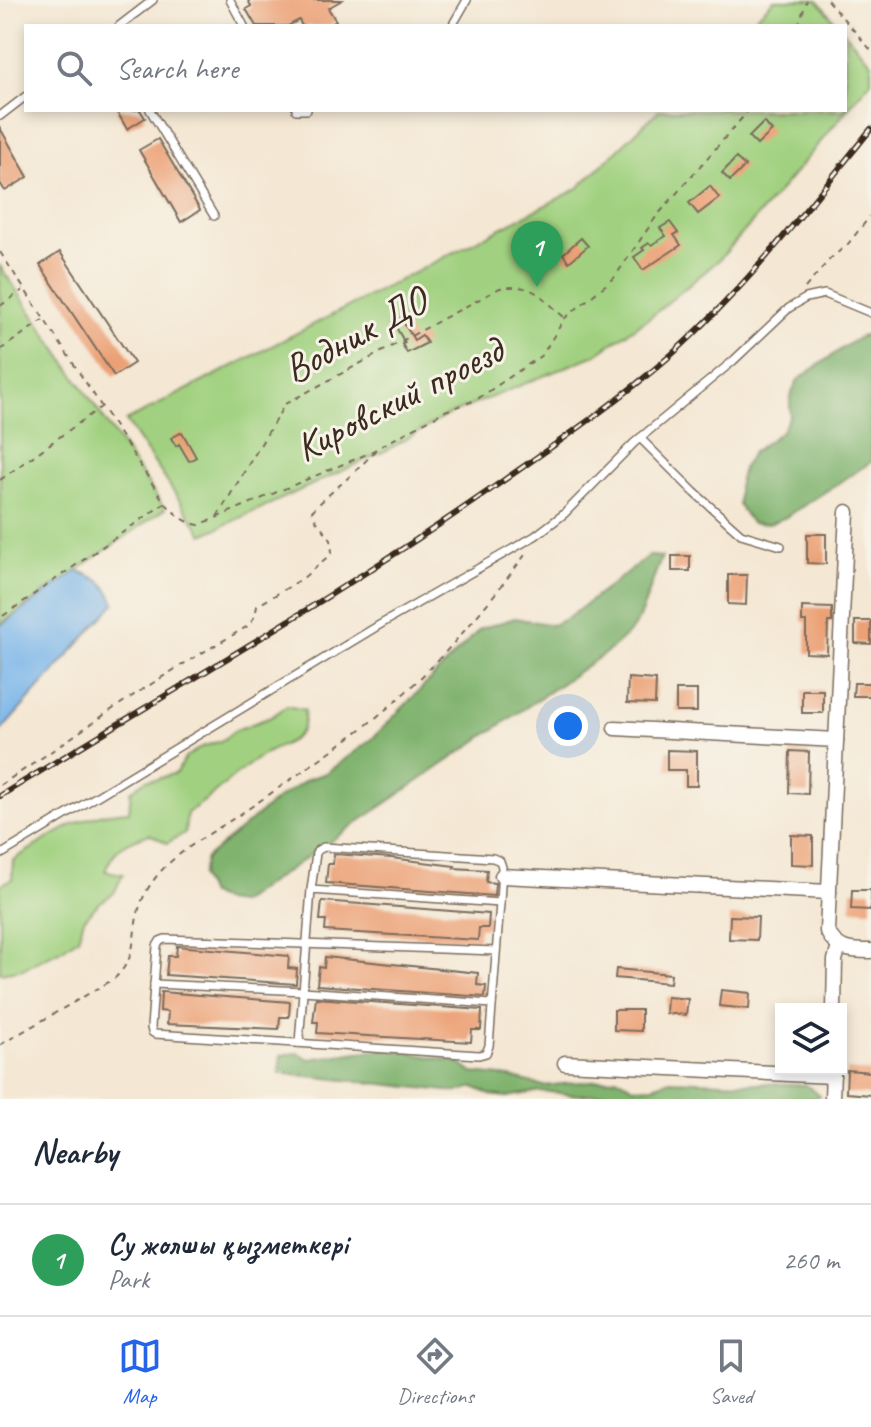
<!DOCTYPE html>
<meta charset="utf-8">
<style>
:root{--surface:#fff;--page:#f2f2f3;--text:#1f2937;--muted:#747a83;--line:#e0e1e3;--accent:#2563eb}
body{margin:0;font-family:Caveat,sans-serif;background:var(--page);color:var(--text)}
.controls{position:absolute;right:24px;bottom:24px;display:grid;overflow:hidden;border-radius:0px;box-shadow:0 4px 12px #0003}
.controls button{width:72px;height:72px;display:grid;place-items:center;padding:0;border:0;border-bottom:2px solid var(--line);background:var(--surface);color:var(--text);font:40px sans-serif}
.you{position:absolute;left:568px;top:726px;width:28px;height:28px;margin:-20px;border:6px solid #fff;border-radius:50%;background:#1a73e8;box-shadow:0 0 0 12px #1a73e833}
.badge{display:grid;place-items:center;width:52px;height:52px;border-radius:50%;background:var(--accent);color:#fff;font-size:26px;font-weight:700}
.pin{position:absolute;translate:-50% -66px;filter:drop-shadow(0 2px 4px #0008)}
.pin::after{content:'';position:absolute;top:42px;width:28px;height:24px;background:inherit;clip-path:polygon(0 0,100% 0,50% 100%)}
.list{margin:0;padding:0;list-style:none}
h2{display:flex;justify-content:space-between;align-items:center;height:104px;margin:0;padding:0 32px;font-size:34px}
h2 small{font-size:26px;font-weight:400;color:var(--muted)}
.list li{display:grid;grid-template-columns:52px 1fr auto;gap:24px;align-items:center;box-sizing:border-box;height:112px;padding:0 32px;border-top:2px solid var(--line)}
.list b{display:block;font-size:30px;white-space:nowrap}
.list p{margin:0;font-size:26px;white-space:nowrap;color:var(--muted)}
.list em{font-size:26px;font-style:normal;color:var(--muted)}
.icon{flex:none;width:44px;height:44px;fill:none;stroke:currentColor;stroke-width:2;stroke-linecap:round;stroke-linejoin:round}
.map{position:relative;flex:none;width:871px;height:1099px;overflow:hidden}
.search{position:absolute;background:var(--surface);box-shadow:0 4px 12px #0003;left:24px;right:24px;top:24px;height:88px;display:flex;align-items:center;gap:20px;box-sizing:border-box;padding:0 28px;border-radius:0px;color:var(--muted);font-size:30px}
.sheet{height:216px;background:var(--surface)}
nav{display:flex;justify-content:space-around;align-items:center;box-sizing:border-box;height:112px;border-top:2px solid var(--line);background:var(--surface);font-size:22px;color:var(--muted)}
nav a{display:grid;justify-items:center;gap:4px}
nav .on{color:var(--accent)}
.map>svg:first-child{display:block}
.green{fill:#a1d180;stroke:#6e7e4f;stroke-width:2}
.forest{fill:#80b36e;stroke:#5e6e46;stroke-width:2}
.water{fill:#77b4e9;stroke:#596f84;stroke-width:2}
.building{fill:#eca075}
.lines{fill:none;stroke-linecap:round;stroke-linejoin:round}
.service-casing{stroke:#7c6c5d;stroke-width:10}
.minor-casing{stroke:#7c6c5d;stroke-width:17}
.path{stroke:#7c6c5d;stroke-width:2;stroke-dasharray:6 6;stroke-linecap:butt}
.service{stroke:#fff;stroke-width:7}
.minor{stroke:#fff;stroke-width:14}
.rail-casing{stroke:#3b2a1e;stroke-width:6}
.rail{stroke:#f7f3e8;stroke-width:3;stroke-dasharray:9;stroke-linecap:butt}
.labels{text-anchor:middle;dominant-baseline:central;stroke-width:6;stroke-linejoin:round;paint-order:stroke}
.street-label{font-size:40px;fill:#3b2a1e;stroke:#f7f3e8}
</style>
<div class="map">
<svg width="871" height="1099" viewBox="0 0 871 1099">
<rect width="100%" height="100%" fill="#f7f3e8"/>
<filter id="ink" filterUnits="userSpaceOnUse"><feTurbulence type="fractalNoise" baseFrequency=".0125" numOctaves="2"/><feDisplacementMap in="SourceGraphic" scale="16" xChannelSelector="R" yChannelSelector="G"/><feConvolveMatrix kernelMatrix="1 2 1 2 8 2 1 2 1" color-interpolation-filters="sRGB"/></filter>
<filter id="wash" filterUnits="userSpaceOnUse"><feTurbulence type="fractalNoise" baseFrequency=".006" numOctaves="4" result="noise"/><feDisplacementMap in="SourceGraphic" scale="32" xChannelSelector="R" yChannelSelector="G"/><feGaussianBlur stdDeviation="1.8" result="paint"/><feColorMatrix in="noise" values="0 0 0 0 0 0 0 0 0 0 0 0 0 0 0 0 0 1.4 0 .05"/><feComposite in="paint" operator="in"/></filter>
<g filter="url(#wash)">
<rect width="100%" height="100%" fill="#f4e7d3"/>
<g class="green">
<polygon points="774,0 817,0 839,26 747,26"/>
<polygon points="845,33 871,63 871,81 783,187 720,259 653,315 595,355 448,415 385,451 203,535 126,421 577,189 659,110 845,110"/>
<path d="M0,266L165,509L77,570C98,580 104,579 115,603L0,732V626L59,583L0,624Z"/>
<path d="M287,706L305,710C304,716 304,724 302,729C296,742 278,746 266,753C237,770 216,795 187,813L185,833L167,843L150,834C125,842 115,846 105,871L123,874L114,893L98,904L84,919L78,938L61,950L23,969L0,973V885L12,879L13,860C53,836 80,813 129,811L131,791L146,780L158,779L176,773L186,757L202,747L221,741L236,730L271,717Z"/>
</g>
<g class="forest">
<polygon points="871,334 871,462 786,517 769,524 751,523 738,504 738,487 743,468 752,453 782,431 790,415 790,397 798,380 844,347 860,337"/>
<path d="M649,556L662,557C651,580 647,607 633,628C627,636 617,643 610,650L240,903L223,901L208,893L201,876L206,858L277,799L308,779L326,773L371,740L480,629L515,618L552,625L568,618Z"/>
<polygon points="381,1049 400,1051 458,1062 473,1073 510,1077 544,1086 618,1078 634,1087 653,1086 670,1080 806,1085 820,1096 815,1099 629,1099 612,1093 577,1095 541,1091 507,1097 490,1095 474,1087 457,1092 280,1073 281,1055 298,1053 309,1059"/>
</g>
<path class="water" d="M77,571C98,578 106,582 115,603L0,732V626Z"/>
<g id="blocks">
<g class="building">
<polygon points="248,0 342,0 328,8 336,21 328,26 302,26 299,20 288,26 256,26 246,9 251,6"/>
<polygon points="116,110 140,110 145,118 127,129"/>
<polygon points="764,122 772,131 757,145 749,137"/>
<polygon points="0,128 28,177 5,191 0,183"/>
<polygon points="158,139 200,210 181,222 139,150"/>
<polygon points="736,158 745,166 730,181 722,173"/>
<polygon points="710,186 719,198 698,214 689,203"/>
<polygon points="670,222 678,233 674,235 681,245 643,270 634,257 644,250 642,248 649,243 651,245 666,236 660,228"/>
<polygon points="581,238 588,246 569,262 563,254"/>
<polygon points="60,252 134,363 114,376 40,265"/>
<polygon points="401,318 414,340 422,335 427,343 407,353 402,344 405,343 393,322"/>
<polygon points="182,432 196,457 189,461 179,444 176,446 171,438"/>
<polygon points="807,534 826,534 826,564 807,563"/>
<rect x="672" y="556" width="18" height="15"/>
<polygon points="728,575 747,575 746,605 728,604"/>
<polygon points="802,607 832,608 832,622 828,622 827,654 806,653 806,622 802,622"/>
<polygon points="855,621 871,621 871,644 855,643"/>
<polygon points="628,678 656,680 655,704 627,703"/>
<polygon points="854,683 871,683 871,696 853,696"/>
<rect x="676" y="690" width="21" height="22"/>
<rect x="802" y="690" width="21" height="23"/>
<polygon points="667,750 697,751 697,786 686,786 686,770 667,770"/>
<polygon points="790,751 809,752 808,794 789,793"/>
<polygon points="791,835 813,836 813,865 791,864"/>
<polygon points="334,854 391,858 455,866 454,868 487,870 486,882 495,883 494,896 326,883 328,864 333,864"/>
<polygon points="852,890 871,890 871,910 851,909"/>
<polygon points="322,901 489,914 488,928 479,928 478,940 325,931 326,920 320,920"/>
<polygon points="730,916 758,917 757,940 729,939"/>
<polygon points="177,946 289,956 288,968 297,969 296,984 166,975 168,956 176,956"/>
<polygon points="325,957 478,973 477,985 486,986 485,997 317,985 319,967 324,968"/>
<polygon points="616,969 671,974 670,983 615,978"/>
<polygon points="721,990 750,993 749,1009 719,1006"/>
<polygon points="161,992 290,1002 289,1017 280,1017 279,1029 167,1024 168,1012 160,1011"/>
<polygon points="667,997 688,999 686,1015 666,1013"/>
<polygon points="316,998 482,1010 481,1030 472,1030 471,1042 317,1033 318,1022 313,1022"/>
<polygon points="614,1010 641,1010 641,1031 614,1030"/>
<polygon points="847,1070 871,1072 871,1095 846,1093"/>
</g>
</g>
</g>
<g filter="url(#ink)">
<use href="#blocks" fill-opacity="0" stroke="#7c6c5d" stroke-width="2"/>
<g class="lines">
<defs>
<g id="service">
<polyline points="230,0 244,26"/>
<polyline points="119,26 153,0"/>
<polyline points="452,26 467,0"/>
<polyline points="150,110 214,216"/>
<polyline points="296,110 307,110"/>
<polyline points="0,116 26,96"/>
<polyline points="640,438 694,492 741,534 781,546"/>
<polyline points="0,855 381,624 535,536 564,514 634,443 733,361 789,308 806,298 825,294 871,313"/>
<polyline points="311,890 316,853 318,850 324,847 493,858 500,861 502,867 500,903 489,1046 486,1053 479,1055 155,1034 152,1032 151,1027 157,946 160,941 165,939 496,951"/>
<polyline points="154,984 303,991 492,1004"/>
<polyline points="299,1043 311,890 500,903"/>
</g>
<g id="minor">
<path d="M847,512L827,931C837,951 851,951 871,951"/>
<polyline points="615,728 836,740"/>
<polyline points="502,876 829,892"/>
<polyline points="834,1009 835,960 839,947"/>
<polyline points="565,1063 833,1076"/>
<polyline points="832,1099 833,1069"/>
</g>
</defs>
<use href="#service" class="service-casing"/>
<use href="#minor" class="minor-casing"/>
<g class="path">
<polyline points="827,0 871,50"/>
<polyline points="798,26 807,0"/>
<polyline points="0,252 165,503 0,618"/>
<polyline points="805,288 830,259 848,244 871,215"/>
<polyline points="0,306 23,290"/>
<polyline points="0,350 43,320"/>
<polyline points="0,480 101,407"/>
<path d="M165,503C176,514 183,522 199,525L367,454L445,411L476,400L542,355L565,318L614,278L656,217L749,110"/>
<path d="M217,517L285,404L500,288C535,283 540,296 565,318"/>
<path d="M0,785C52,753 101,715 153,683C184,663 216,645 248,626L255,616L257,606L302,579L332,553L331,539L315,519L312,511C333,489 358,472 376,449"/>
<path d="M0,1045L114,979C140,954 130,937 140,906C144,893 152,881 162,870C182,849 211,833 236,817C278,789 320,759 361,729C426,681 480,615 528,551"/>
</g>
<use href="#service" class="service"/>
<use href="#minor" class="minor"/>
<defs>
<path id="rail" d="M0,796C170,691 344,593 507,478C563,439 620,400 671,355C746,288 808,207 871,129"/>
</defs>
<use href="#rail" class="rail-casing"/>
<use href="#rail" class="rail"/>
</g>
</g>
<g class="labels">
<g class="street-label">
<text transform="translate(355 335) rotate(-29)">Водник ДО</text>
<text transform="translate(399 399) rotate(-27)">Кировский проезд</text>
</g>
</g>
</svg>
<div class="controls">
<button><svg class="icon" aria-label="layers" viewBox="0 0 24 24"><path d="M12 4l9 5-9 5-9-5zM3 14l9 5 9-5"/></svg></button>
</div>
<div class="you"></div>
<div class="pin badge" style="left:537px;top:287px;background:#2e9e5b">1</div>
<div class="search"><svg class="icon" aria-label="search" viewBox="0 0 24 24"><circle cx="10" cy="10" r="6"/><path d="M15 15l6 6"/></svg>Search here</div>
</div>
<section class="sheet">
<h2>Nearby<small></small></h2>
<ul class="list">
<li><span class="badge" style="background:#2e9e5b">1</span><div><b>Су жолшы қызметкері</b><p>Park</p></div><em>260 m</em></li>
</ul>
</section>
<nav>
<a class="on"><svg class="icon" aria-label="map" viewBox="0 0 24 24"><path d="M3 6l6-2 6 2 6-2v14l-6 2-6-2-6 2zM9 4v14M15 6v14"/></svg>Map</a>
<a><svg class="icon" aria-label="directions" viewBox="0 0 24 24"><path d="M12 3l9 9-9 9-9-9zM9 14v-3h6M13 9l2 2-2 2"/></svg>Directions</a>
<a><svg class="icon" aria-label="saved" viewBox="0 0 24 24"><path d="M7 4h10v16l-5-4-5 4z"/></svg>Saved</a>
</nav>
